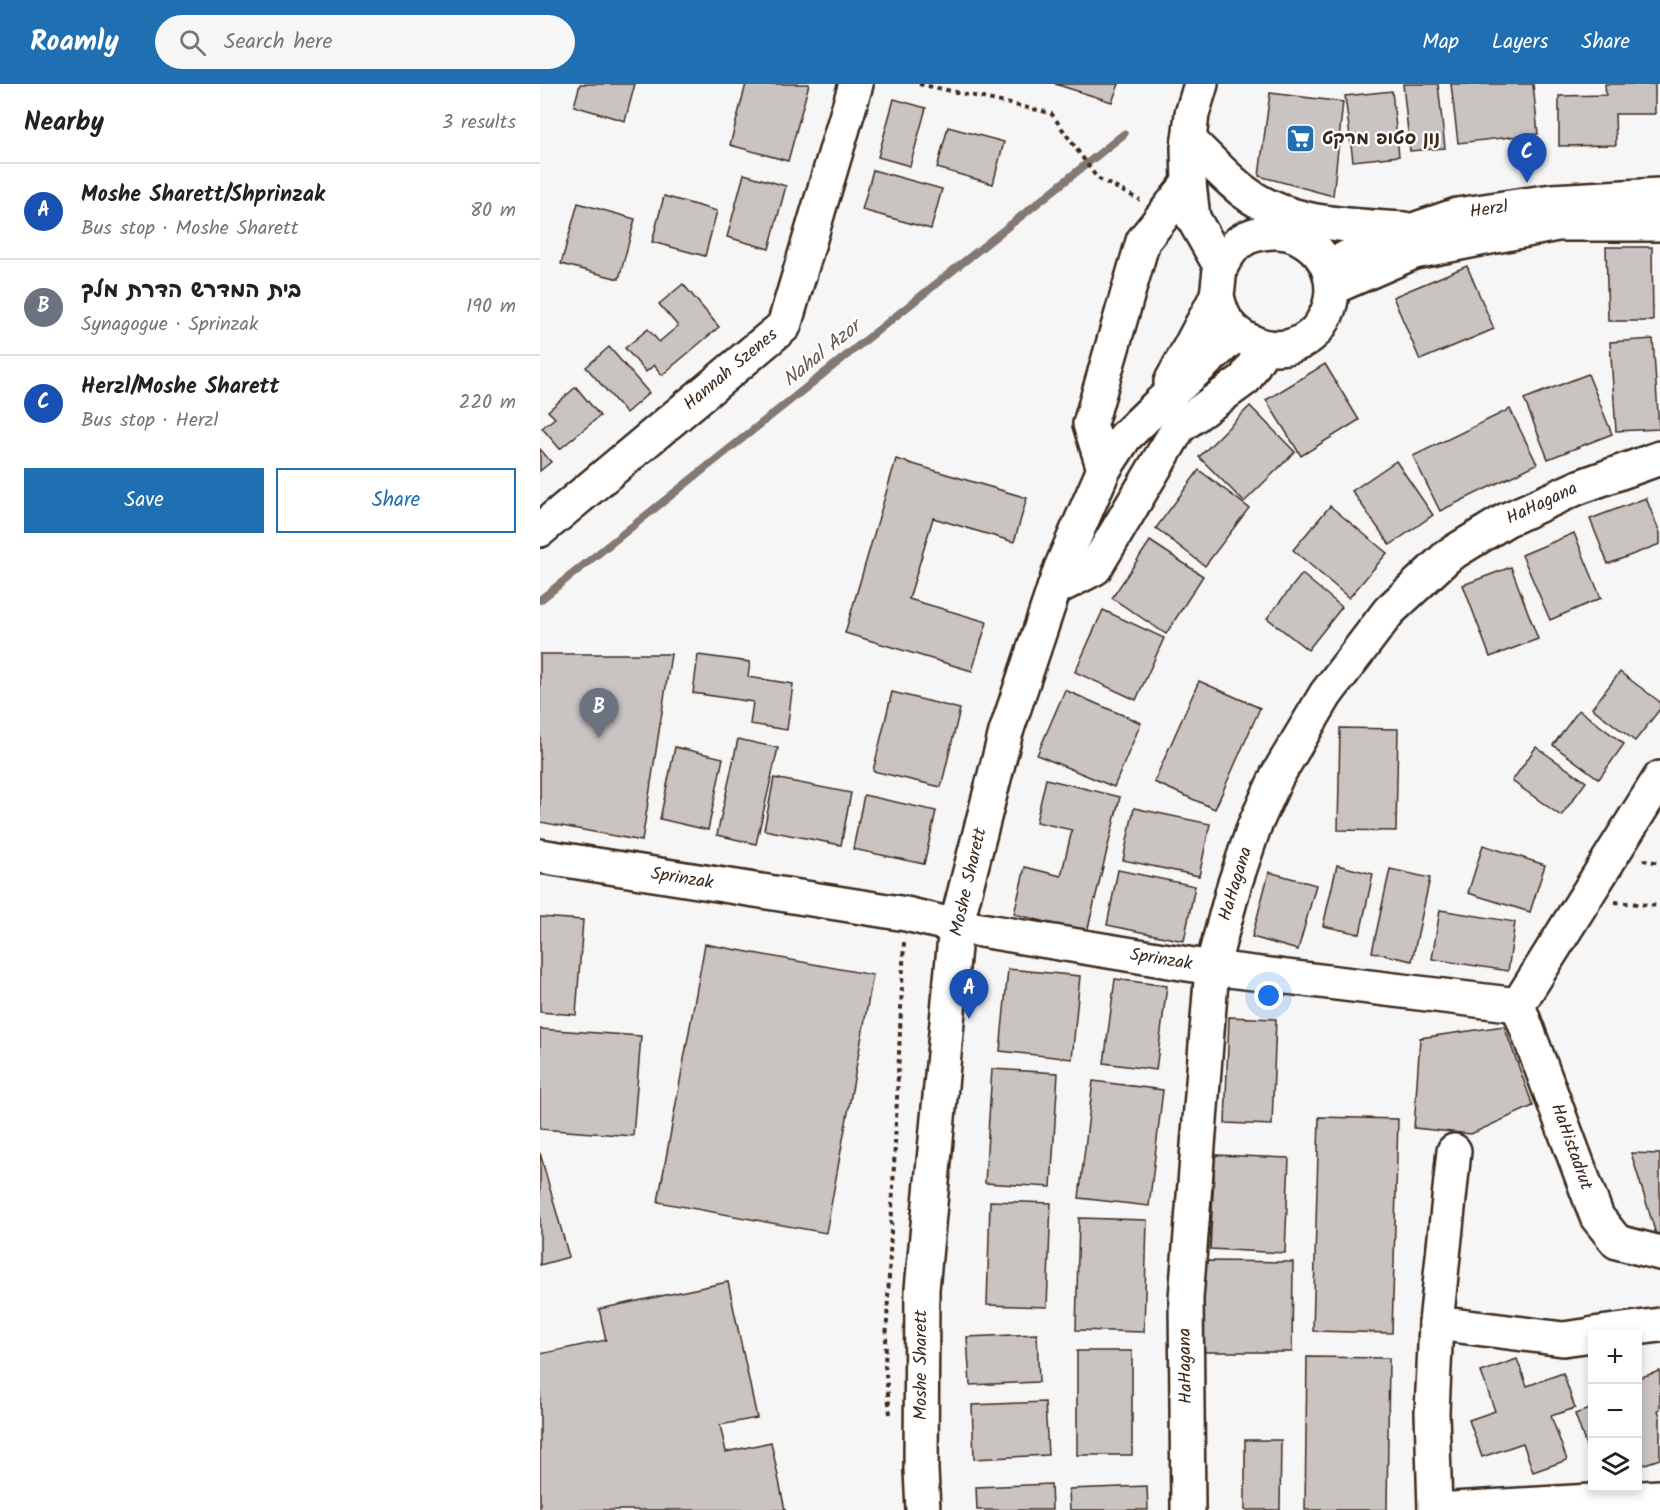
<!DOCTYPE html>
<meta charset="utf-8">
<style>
:root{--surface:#fff;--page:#f6f6f6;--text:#222;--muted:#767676;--line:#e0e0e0;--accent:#1f6fb2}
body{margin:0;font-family:Kalam,"Playpen Sans Hebrew",sans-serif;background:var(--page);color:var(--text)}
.controls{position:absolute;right:18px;bottom:18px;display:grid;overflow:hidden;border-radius:0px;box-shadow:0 3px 9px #0003}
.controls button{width:54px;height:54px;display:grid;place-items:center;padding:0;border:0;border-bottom:2px solid var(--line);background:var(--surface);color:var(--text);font:30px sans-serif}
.you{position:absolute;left:729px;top:912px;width:21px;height:21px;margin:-15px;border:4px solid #fff;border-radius:50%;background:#1a73e8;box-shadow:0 0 0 9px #1a73e833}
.badge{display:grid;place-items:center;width:39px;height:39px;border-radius:50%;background:var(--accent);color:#fff;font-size:20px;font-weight:700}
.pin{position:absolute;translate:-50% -50px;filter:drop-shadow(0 2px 3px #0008)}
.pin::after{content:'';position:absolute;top:32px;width:21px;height:18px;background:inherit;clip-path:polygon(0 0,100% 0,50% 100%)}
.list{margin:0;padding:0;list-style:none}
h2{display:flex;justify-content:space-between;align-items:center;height:78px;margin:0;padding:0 24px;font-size:26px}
h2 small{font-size:20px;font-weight:400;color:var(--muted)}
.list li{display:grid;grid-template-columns:39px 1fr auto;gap:18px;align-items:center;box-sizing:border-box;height:96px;padding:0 24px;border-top:2px solid var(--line)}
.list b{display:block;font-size:22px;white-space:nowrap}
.list p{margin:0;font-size:20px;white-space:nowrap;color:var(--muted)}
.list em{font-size:20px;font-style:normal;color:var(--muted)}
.actions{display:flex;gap:12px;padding:18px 24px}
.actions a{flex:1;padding:14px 0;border:2px solid var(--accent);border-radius:0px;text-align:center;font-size:21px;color:var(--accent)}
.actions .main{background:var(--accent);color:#fff}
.icon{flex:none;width:33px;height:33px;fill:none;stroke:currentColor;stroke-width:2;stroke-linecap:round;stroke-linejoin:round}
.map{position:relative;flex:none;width:1120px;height:1426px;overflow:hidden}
header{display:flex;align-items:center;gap:36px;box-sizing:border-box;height:84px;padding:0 30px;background:var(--accent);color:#fff}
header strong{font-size:28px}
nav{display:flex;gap:33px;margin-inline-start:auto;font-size:21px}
.search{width:420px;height:54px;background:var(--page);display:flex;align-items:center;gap:15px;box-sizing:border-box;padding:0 21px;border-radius:33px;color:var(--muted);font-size:22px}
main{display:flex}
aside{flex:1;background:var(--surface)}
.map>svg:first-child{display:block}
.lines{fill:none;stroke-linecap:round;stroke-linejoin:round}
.stream{stroke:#847972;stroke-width:8}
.building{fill:#c9c3c1;stroke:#3b2a1e;stroke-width:1.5}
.minor-casing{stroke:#3b2a1e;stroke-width:38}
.path{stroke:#3b2a1e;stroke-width:4;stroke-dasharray:4.5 4.5;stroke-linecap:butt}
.minor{stroke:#fff;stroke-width:33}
.labels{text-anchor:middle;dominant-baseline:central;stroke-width:4.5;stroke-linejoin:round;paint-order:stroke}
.poi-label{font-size:18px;font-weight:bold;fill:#3b2a1e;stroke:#fff;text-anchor:start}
.street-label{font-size:18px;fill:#3b2a1e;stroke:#fff}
.water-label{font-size:20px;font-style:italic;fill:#65584f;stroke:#fff}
</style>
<header>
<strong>Roamly</strong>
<div class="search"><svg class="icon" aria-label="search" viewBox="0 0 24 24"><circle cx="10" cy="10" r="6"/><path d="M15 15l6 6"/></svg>Search here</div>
<nav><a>Map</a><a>Layers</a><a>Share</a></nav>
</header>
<main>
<aside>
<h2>Nearby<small>3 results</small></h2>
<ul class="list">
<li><span class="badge" style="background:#1a4fb4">A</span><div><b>Moshe Sharett/Shprinzak</b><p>Bus stop · Moshe Sharett</p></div><em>80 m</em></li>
<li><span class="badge" style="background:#6b7280">B</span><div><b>בית המדרש הדרת מלך</b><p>Synagogue · Sprinzak</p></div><em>190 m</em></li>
<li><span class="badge" style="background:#1a4fb4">C</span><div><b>Herzl/Moshe Sharett</b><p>Bus stop · Herzl</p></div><em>220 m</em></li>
</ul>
<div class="actions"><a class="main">Save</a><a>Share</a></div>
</aside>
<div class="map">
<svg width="1120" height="1426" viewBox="0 0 1120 1426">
<rect width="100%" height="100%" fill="#f7f6f6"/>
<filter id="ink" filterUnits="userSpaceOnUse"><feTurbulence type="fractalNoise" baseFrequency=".0167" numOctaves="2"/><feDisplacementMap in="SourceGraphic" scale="12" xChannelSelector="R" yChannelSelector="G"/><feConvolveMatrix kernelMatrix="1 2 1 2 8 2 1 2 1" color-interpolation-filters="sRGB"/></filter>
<g filter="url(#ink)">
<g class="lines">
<polyline class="stream" points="0,516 584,50"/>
</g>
<g class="building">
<polygon points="40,0 95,0 85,37 34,22"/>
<polygon points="206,0 269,0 248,77 190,61"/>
<polygon points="515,0 579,0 572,18"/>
<polygon points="863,0 898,0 905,64 870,67"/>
<polygon points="911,0 993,0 998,50 918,59"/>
<polygon points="1065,0 1115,0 1115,30 1075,30 1076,61 1019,62 1019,12 1066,11"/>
<polygon points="852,7 859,72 813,77 805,12"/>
<polygon points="730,9 803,18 793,112 719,92"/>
<polygon points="354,15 386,24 370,82 338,73"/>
<polygon points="408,43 464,58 453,100 397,84"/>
<polygon points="333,86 402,105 391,145 322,126"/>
<polygon points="204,90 246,102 229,165 187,153"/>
<polygon points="124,112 177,127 165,172 112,158"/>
<polygon points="38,119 95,135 79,195 21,180"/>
<polygon points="1066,163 1112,163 1113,237 1068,237"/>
<polygon points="927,182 954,245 880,276 853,213"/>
<polygon points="143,200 179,243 122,291 114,281 106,288 85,264 108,245 119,258 138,242 119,220"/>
<polygon points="1113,255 1119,345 1076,347 1070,258"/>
<polygon points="69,263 109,309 86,329 46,283"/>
<polygon points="785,280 819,336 761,372 726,316"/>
<polygon points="1048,290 1072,350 1008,375 984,315"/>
<polygon points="36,303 60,332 20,365 2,344 15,334 8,327"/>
<polygon points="710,322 755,368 704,418 659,373"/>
<polygon points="970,325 997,380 900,427 873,372"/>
<polygon points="0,365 11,378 0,387"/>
<polygon points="356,375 487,414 474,458 393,434 369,515 447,538 432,587 305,549"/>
<polygon points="856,377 893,431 850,461 812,407"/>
<polygon points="659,386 709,424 665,482 616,444"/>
<polygon points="1106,414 1120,449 1120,460 1068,480 1050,435"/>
<polygon points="790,422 847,469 809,514 753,466"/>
<polygon points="1034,449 1061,514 1010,536 982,471"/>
<polygon points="610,457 663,492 626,550 572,514"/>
<polygon points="971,483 998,555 950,573 923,501"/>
<polygon points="762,490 802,523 768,566 727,534"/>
<polygon points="563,526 624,554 596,616 535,588"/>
<polygon points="0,570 131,570 102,757 0,738"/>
<polygon points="158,571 210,578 208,593 253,600 247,646 210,640 213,618 153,609"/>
<polygon points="1080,588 1120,618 1120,625 1095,657 1052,624"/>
<polygon points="659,597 720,624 675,725 614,698"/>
<polygon points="525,606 601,639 574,703 497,671"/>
<polygon points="352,608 420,625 401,703 333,687"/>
<polygon points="1039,626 1084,660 1059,695 1013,661"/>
<polygon points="800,644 858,645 856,747 798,746"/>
<polygon points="198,655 238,664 216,760 177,751"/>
<polygon points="135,663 183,674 168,746 120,735"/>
<polygon points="996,663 1046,698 1021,732 972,697"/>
<polygon points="234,694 311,709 301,761 224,746"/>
<polygon points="506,695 580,713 547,848 474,830 485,783 521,792 532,746 496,738"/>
<polygon points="324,711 396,727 384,780 313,765"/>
<polygon points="594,724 670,740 659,792 583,776"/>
<polygon points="943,761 1005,781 990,828 928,809"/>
<polygon points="797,781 833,790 820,850 783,842"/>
<polygon points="850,785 890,794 872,877 832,868"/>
<polygon points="578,786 655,802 644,857 567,841"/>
<polygon points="729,788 776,801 758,866 712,853"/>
<polygon points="900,826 975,838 968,887 892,875"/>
<polygon points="0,833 43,836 36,931 0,928"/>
<polygon points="165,860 333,891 286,1149 118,1118"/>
<polygon points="468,885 540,892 532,975 460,967"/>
<polygon points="575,895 627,902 616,986 564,979"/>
<polygon points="689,933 736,935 732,1041 685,1039"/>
<polygon points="964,942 993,1022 931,1050 874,1044 880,954"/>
<polygon points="0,945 101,952 93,1052 0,1045"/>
<polygon points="452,985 518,989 511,1103 445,1099"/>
<polygon points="553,997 623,1006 609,1122 539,1114"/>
<polygon points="779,1033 858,1035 852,1249 773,1247"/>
<polygon points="0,1069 29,1173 0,1181"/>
<polygon points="1091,1069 1120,1070 1120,1160 1119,1160"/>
<polygon points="675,1071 749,1074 745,1169 670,1165"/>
<polygon points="450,1117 511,1119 507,1223 447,1221"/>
<polygon points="539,1134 607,1136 604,1248 536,1246"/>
<polygon points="661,1177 753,1178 752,1268 660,1268"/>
<polygon points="188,1198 217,1334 180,1341 186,1368 231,1358 245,1426 0,1426 0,1270 66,1256 59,1225"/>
<polygon points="497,1250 499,1298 430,1301 427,1253"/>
<rect x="537" y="1267" width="55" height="104"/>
<polygon points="767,1273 849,1274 847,1426 765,1426"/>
<polygon points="977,1275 987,1302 1023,1289 1035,1324 1011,1332 1027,1376 993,1388 983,1359 942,1373 929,1336 955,1327 941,1288"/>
<polygon points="1120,1287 1120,1325 1118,1326 1120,1333 1120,1375 1099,1382 1098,1377 1098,1294"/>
<polygon points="505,1318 508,1371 434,1375 432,1321"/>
<polygon points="1052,1324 1052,1366 1048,1367 1035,1330"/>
<polygon points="705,1356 741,1356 740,1426 705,1426"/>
<polygon points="511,1400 512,1426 437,1426 436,1403"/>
<polygon points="607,1402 608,1426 530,1426 529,1405"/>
</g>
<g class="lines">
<defs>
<g id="minor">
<polyline points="661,0 652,30 648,64 649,99 653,134 681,183"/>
<path d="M649,56C667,73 684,92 703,107C748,142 810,141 864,145"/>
<polyline points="788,183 838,158 917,131 1012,117 1120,111"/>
<polyline points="794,203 874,168 1017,140 1120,140"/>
<path d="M631,298C641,280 651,261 661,242C666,233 672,223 676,213C680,202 677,189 683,178C687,172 695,160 701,157C715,147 743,145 758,153C827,188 780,291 710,257C689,247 682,234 677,212"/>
<polyline points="564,385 550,340 603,157 649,99"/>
<polyline points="0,446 244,242 316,0"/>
<polyline points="514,505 555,484 639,343 705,295 724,264"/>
<polyline points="0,772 366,830 416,842 672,884 978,921 1120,694"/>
<polyline points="978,921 1057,1133 1077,1158 1120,1169"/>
<polyline points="896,1239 1023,1255 1052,1251"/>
<polyline points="1053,1250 1120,1241"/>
<polyline points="383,1426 381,1386 382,1205 416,842 466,648 521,484 564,385 585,353 620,319 696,250"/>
<polyline points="648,1426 646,1214 672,884 694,802 714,743 737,692 786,610 849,527 909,471 966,436 1039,403 1120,374"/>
<polyline points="895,1426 892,1328 896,1239 914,1067"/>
<polyline points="895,1426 1120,1413"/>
</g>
</defs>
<use href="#minor" class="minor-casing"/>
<g class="path">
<polyline points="379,0 511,29 557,94 600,116"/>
<polyline points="1103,776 1120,779"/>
<polyline points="1075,818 1120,822"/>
<polyline points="350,1330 345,1281 364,858"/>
</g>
<use href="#minor" class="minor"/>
</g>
</g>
<defs>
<symbol id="supermarket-square" viewBox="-11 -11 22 22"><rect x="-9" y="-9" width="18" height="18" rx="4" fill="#1f6fb2" stroke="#fff"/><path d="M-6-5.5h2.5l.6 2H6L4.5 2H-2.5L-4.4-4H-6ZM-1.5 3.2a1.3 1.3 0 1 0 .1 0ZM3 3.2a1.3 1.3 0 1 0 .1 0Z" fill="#fff"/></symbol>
</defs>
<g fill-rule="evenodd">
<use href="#supermarket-square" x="744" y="38" width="33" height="33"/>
</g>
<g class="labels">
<g class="poi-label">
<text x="782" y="55">נון סטופ מרקט</text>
</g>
<g class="street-label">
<text transform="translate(949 126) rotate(-8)">Herzl</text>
<text transform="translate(191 286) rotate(-40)">Hannah Szenes</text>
<text transform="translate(1002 420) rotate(-25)">HaHagana</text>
<text transform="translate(142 795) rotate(9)">Sprinzak</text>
<text transform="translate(429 798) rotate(-77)">Moshe Sharett</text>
<text transform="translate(696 800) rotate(-73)">HaHagana</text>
<text transform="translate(621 876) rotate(9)">Sprinzak</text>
<text transform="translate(1031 1063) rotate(70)">HaHistadrut</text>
<text transform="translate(381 1281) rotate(-90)">Moshe Sharett</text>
<text transform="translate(646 1282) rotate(-91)">HaHagana</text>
</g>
<g class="water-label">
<text transform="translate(282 270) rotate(-39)">Nahal Azor</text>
</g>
</g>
</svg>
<div class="controls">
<button>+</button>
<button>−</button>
<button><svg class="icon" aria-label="layers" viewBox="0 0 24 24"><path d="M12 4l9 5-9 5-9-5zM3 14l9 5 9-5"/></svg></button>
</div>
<div class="you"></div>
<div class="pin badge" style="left:429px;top:935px;background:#1a4fb4">A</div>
<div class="pin badge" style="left:59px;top:654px;background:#6b7280">B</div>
<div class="pin badge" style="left:987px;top:99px;background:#1a4fb4">C</div>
</div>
</main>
